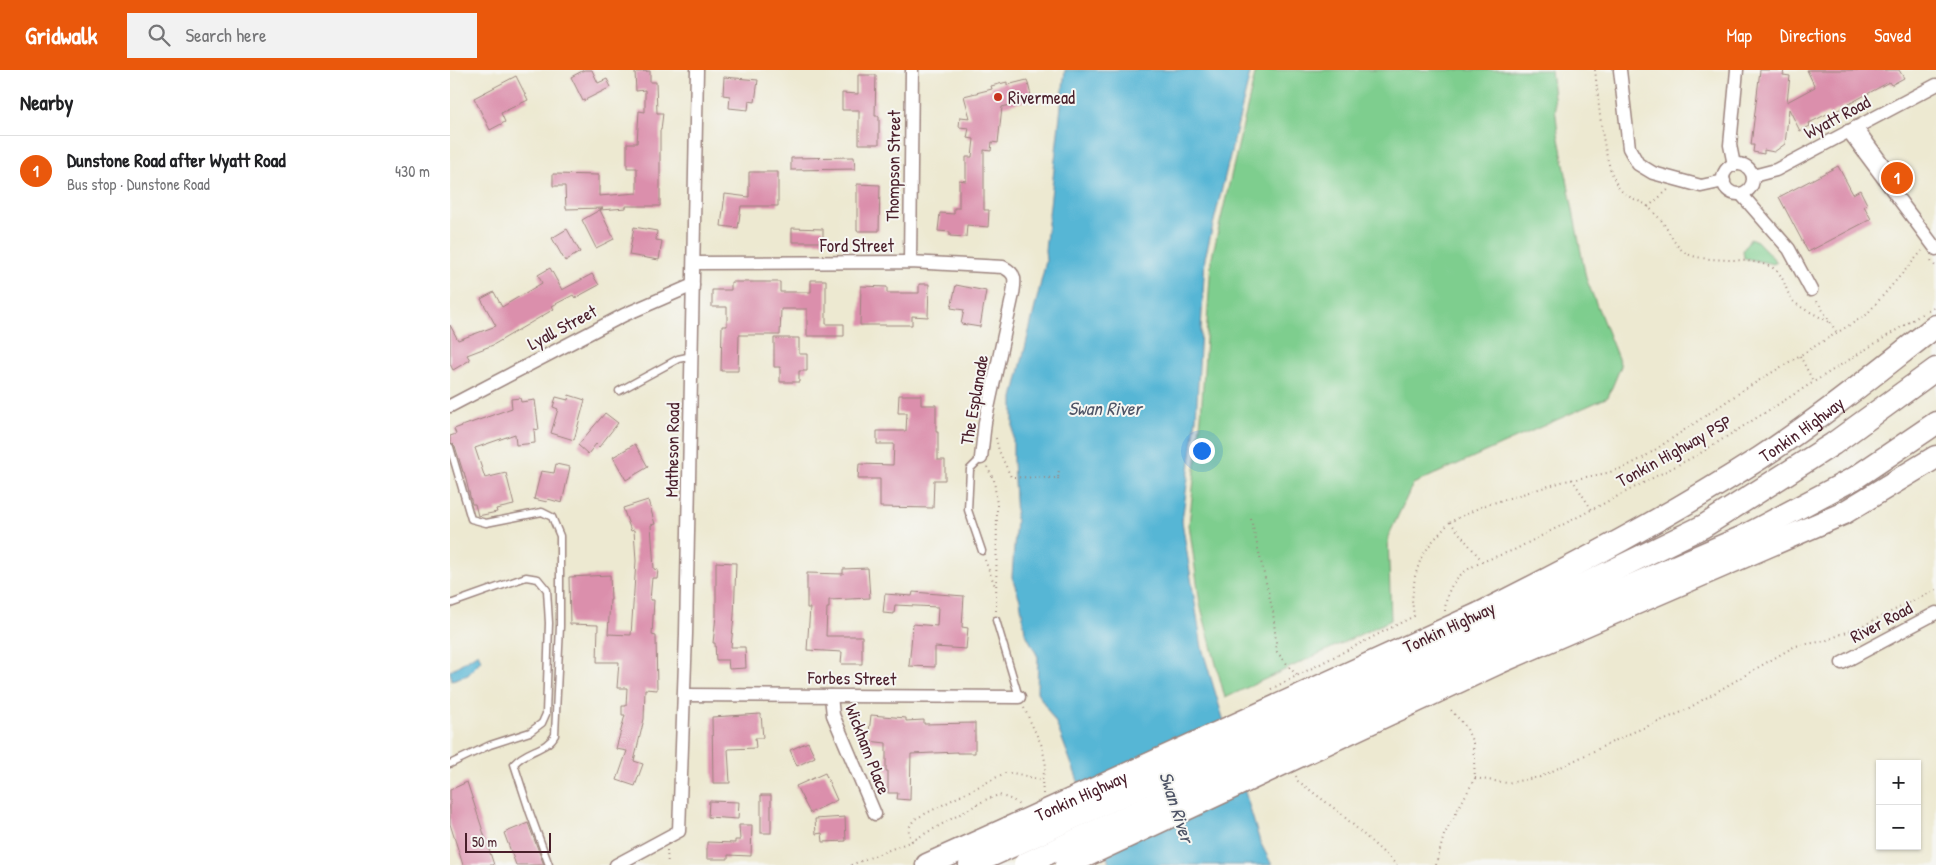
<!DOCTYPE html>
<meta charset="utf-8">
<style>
:root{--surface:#fff;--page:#f2f2f2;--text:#202124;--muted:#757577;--line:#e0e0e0;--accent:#ea580c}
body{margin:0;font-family:"Patrick Hand",sans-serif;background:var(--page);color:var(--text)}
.controls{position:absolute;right:15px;bottom:15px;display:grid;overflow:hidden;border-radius:0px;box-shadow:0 1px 4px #0004}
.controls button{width:45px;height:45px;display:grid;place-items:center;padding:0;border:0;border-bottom:1px solid var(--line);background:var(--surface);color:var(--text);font:25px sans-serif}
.scale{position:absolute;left:15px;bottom:12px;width:86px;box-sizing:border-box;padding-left:5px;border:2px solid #4a1f2b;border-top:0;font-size:14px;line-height:18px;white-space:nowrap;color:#4a1f2b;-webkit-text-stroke:4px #f6f6f2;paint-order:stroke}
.you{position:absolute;left:751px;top:380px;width:18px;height:18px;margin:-12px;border:4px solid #fff;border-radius:50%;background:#1a73e8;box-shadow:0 0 0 8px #1a73e833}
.badge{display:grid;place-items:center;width:32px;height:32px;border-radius:50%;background:var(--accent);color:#fff;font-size:16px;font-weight:700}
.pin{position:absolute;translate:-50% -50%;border:2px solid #fff;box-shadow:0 1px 5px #0006}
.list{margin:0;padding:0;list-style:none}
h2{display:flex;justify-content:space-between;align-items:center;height:65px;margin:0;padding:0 20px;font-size:21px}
h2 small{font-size:16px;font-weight:400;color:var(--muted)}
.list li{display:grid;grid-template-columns:32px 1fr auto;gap:15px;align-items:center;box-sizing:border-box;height:70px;padding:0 20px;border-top:1px solid var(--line)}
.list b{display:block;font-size:19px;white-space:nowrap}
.list p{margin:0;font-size:16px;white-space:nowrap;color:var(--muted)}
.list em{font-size:16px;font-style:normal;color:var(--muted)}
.icon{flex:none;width:28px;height:28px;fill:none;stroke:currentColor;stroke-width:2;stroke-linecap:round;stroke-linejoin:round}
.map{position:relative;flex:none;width:1486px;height:795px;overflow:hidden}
header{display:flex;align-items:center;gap:30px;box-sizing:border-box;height:70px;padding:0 25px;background:var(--accent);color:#fff}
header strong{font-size:24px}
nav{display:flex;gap:28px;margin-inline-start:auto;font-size:18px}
.search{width:350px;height:45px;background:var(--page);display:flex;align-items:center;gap:12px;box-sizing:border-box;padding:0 18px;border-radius:0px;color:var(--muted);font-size:19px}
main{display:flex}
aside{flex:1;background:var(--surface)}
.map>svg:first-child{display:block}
.green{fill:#7ece8e;stroke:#64765c}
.water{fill:#56b6d5;stroke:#506a80}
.building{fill:#db8fac}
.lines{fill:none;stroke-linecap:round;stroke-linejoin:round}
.lane-casing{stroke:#9c847e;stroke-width:9}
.street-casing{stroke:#9c847e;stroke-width:15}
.highway-casing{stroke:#9c847e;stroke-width:25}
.path{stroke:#9c847e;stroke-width:2;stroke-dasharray:1 4;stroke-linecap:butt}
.lane{stroke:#fff;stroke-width:6}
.street{stroke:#fff;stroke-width:12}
.highway{stroke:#fff;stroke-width:22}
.highway-bridge-casing{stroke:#9c847e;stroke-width:25;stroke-linecap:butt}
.highway-bridge{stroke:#fff;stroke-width:22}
.poi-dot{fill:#c8321e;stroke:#f6f6f2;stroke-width:2}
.labels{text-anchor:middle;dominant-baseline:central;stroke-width:4;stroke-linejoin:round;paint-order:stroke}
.poi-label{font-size:18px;fill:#4a1f2b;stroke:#f6f6f2;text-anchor:start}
.street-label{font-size:18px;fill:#4a1f2b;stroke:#f6f6f2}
.water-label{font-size:19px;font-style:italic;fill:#4e5466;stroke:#f6f6f2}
</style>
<header>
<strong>Gridwalk</strong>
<div class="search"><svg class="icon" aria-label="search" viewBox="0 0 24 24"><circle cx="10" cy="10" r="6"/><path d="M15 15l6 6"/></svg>Search here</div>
<nav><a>Map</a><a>Directions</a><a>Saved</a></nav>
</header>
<main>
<aside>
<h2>Nearby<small></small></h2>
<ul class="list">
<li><span class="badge">1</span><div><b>Dunstone Road after Wyatt Road</b><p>Bus stop · Dunstone Road</p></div><em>430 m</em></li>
</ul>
</aside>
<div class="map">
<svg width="1486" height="795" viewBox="0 0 1486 795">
<rect width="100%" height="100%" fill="#f6f6f2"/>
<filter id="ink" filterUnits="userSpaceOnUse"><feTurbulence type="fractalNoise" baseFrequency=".02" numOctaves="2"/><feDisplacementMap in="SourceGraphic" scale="10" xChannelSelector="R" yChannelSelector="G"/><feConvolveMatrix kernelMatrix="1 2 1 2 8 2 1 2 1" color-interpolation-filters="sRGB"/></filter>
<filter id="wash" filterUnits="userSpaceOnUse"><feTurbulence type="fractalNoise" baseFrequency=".0096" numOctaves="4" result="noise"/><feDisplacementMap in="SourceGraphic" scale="20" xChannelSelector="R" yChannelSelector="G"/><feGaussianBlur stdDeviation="1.12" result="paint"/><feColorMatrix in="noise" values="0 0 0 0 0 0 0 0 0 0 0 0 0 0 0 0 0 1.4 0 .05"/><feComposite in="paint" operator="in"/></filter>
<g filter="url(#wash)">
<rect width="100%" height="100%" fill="#ede9d1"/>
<g class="green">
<polygon points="806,0 1101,0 1108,63 1136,208 1171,296 1158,327 963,414 938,467 941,550 775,628 750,534 739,454 751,347 761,191"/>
<polygon points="1300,168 1307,171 1327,192 1323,194 1294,188 1293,181"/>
</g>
<g class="water">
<polygon points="615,0 801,0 755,188 746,349 732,451 752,578 810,772 822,795 660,795 606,653 587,622 588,587 575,562 570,530 562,507 566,449 563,390 563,328 596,191 595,180"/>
<polygon points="28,583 31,590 18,605 2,610 0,601"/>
</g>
<g id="blocks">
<g class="building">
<polygon points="134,0 142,0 148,13 157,9 161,17 133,31 121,7"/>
<polygon points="1310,0 1334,0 1333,5 1340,6 1337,32 1365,17 1357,0 1449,0 1454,8 1441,15 1439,12 1379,45 1379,43 1359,53 1360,56 1350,61 1339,39 1335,74 1324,82 1314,80 1314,84 1303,82 1304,75 1301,75"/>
<polygon points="200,1 200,12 206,12 207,43 213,43 211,60 210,60 210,136 176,136 176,138 150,140 164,169 146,178 132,150 153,138 116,139 115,116 103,116 103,104 149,105 149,126 187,123 187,98 177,98 177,73 187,73 189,41 195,42 195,20 186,21 185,2"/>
<polygon points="408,5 426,5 425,46 429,46 429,74 409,74 409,40 392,40 392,23 408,24"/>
<polygon points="66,6 78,30 51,43 55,52 40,60 24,28"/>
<polygon points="274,7 308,10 305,32 299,31 298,40 279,38 280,26 273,25"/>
<polygon points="577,10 582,29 552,37 548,73 542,72 541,81 534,80 534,140 539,140 538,157 517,155 516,167 500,166 500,162 488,161 490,143 504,144 504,138 509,138 509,110 516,111 516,87 522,87 524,69 517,68 519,58 509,57 510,47 520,48 514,26 542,19 541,16 557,12 557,15"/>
<polygon points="404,87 405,99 341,100 341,88"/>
<polygon points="1388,96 1403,124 1410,120 1417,134 1414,136 1421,149 1358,182 1329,127"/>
<polygon points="299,102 328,102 328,136 291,136 288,158 271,156 275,124 299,127"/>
<polygon points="407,114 430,115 429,161 407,161"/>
<polygon points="184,157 207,161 206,170 212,171 209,190 179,185"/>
<polygon points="342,158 373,159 373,172 342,172"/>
<polygon points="117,159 130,182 115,191 102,168"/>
<polygon points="100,198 112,220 142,204 149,215 125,228 123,225 102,236 104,239 43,275 17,285 20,290 3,300 0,294 0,255 8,270 46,256 31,229 44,222 52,237 92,213 88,205"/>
<polygon points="361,210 376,210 376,254 394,254 394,266 357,266 357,239 331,239 330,265 289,265 288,301 271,301 272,256 277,256 277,237 262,237 262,220 281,220 281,212 330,212 330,222 361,222"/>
<polygon points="469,214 479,214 478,247 462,246 462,255 410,255 411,216 437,217 437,223 469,223"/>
<polygon points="506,215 536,221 530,257 511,254 514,240 501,238"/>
<polygon points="324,268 349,268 349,284 357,284 357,301 349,301 349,312 330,312 330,297 324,297"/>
<polygon points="119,325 135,330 124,370 101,363 108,339 103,337 106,327 118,330"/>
<polygon points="449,325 471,325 471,335 486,335 486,362 488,362 488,390 495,390 495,410 484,410 483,438 430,437 430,409 408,409 409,394 443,395 444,374 427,374 427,361 456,361 457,343 448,343"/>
<polygon points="70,328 71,332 85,330 89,360 84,359 85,373 66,375 65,364 25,378 35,408 56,403 64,435 46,439 47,442 28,446 25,434 22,434 14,402 13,402 5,376 0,372 0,366 6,364 4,359 62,338 61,329"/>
<polygon points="155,343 168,353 149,377 146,374 138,384 128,375"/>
<polygon points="185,374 198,397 176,410 163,387"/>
<polygon points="106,394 120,397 112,433 98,429 97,432 84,429 91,401 104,403"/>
<polygon points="198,430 205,454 201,455 204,499 208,500 207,508 202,508 200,530 204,530 202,565 206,566 207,620 195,619 194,649 184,691 193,694 185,716 167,710 177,681 166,679 175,645 172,645 172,636 176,636 177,618 167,618 169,592 147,592 148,555 120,554 119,507 160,505 161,530 160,530 158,564 181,565 186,491 184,460 181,461 173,438"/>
<polygon points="266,492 286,493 284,546 281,577 295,577 296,598 279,599 278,590 266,590 265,573 263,573 266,546"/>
<polygon points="418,498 420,528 379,530 379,538 377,538 376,566 412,566 412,594 391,594 392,582 357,580 360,538 357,538 357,503 393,504 393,499"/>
<polygon points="463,522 514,526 512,557 518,558 516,579 485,577 485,597 459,596 463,554 487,556 488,537 445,535 444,544 433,543 435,524 462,526"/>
<polygon points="311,644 313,668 305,668 306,678 278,679 280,713 263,713 262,647"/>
<polygon points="421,645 456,648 456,651 474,650 474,654 525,653 525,683 507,683 507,682 461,684 460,730 447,729 448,723 438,723 438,701 436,701 436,673 418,671"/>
<polygon points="358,672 365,687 347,696 340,680"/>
<polygon points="375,703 387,730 360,743 346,716"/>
<polygon points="17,712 44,795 13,795 0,754 0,720"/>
<rect x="311" y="725" width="10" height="38"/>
<polygon points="259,731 289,732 288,749 258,747"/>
<polygon points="395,747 396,771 373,772 372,763 366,764 365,749"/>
<polygon points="78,753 94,795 66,795 54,763"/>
<polygon points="289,755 302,755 301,786 278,785 278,789 257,789 257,772 285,773 285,770 290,770"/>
</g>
</g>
</g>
<g filter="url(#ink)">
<use href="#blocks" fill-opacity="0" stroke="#9c847e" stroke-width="1"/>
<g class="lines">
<defs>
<g id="lane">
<polyline points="169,321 228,289 242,286"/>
<path d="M0,377L21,449L36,453L92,442L102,447L110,466V556L105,665C96,681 77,679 64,694L80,743L99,795"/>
<polyline points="531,388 520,399 518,440 532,481"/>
<polyline points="0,534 76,507 88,509 97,520 99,553 96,644 92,653 80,662 40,675 0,694"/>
<polyline points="546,550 569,627"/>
</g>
<g id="street">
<polyline points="1170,0 1179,78 1188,94 1203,103 1251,116 1274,111"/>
<polyline points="1406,57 1446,112"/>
<polyline points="1398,61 1486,179"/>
<circle cx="1288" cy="109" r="15"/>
<polyline points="1284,95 1280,75 1287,0"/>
<polyline points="1303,106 1326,100 1486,15"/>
<polyline points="1291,124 1339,179 1361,220"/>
<polyline points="460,192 462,0"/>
<path d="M244,193L460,192L553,197C567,204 565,210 563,224L535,352L531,388"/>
<polyline points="0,336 174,245 243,215"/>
<polyline points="1392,593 1486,543"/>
<polyline points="234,625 569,627"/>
<polyline points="381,626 383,645 425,744"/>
<polyline points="166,795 229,761 236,564 247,0"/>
</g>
<g id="highway">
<path id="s1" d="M1029,544C1125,496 1220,446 1310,388C1371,348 1428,301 1486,256"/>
<polyline points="1035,558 1094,534 1254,456 1383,374 1486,299"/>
<polyline points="1043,576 1293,467 1405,408 1486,353"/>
<polyline points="1050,592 1392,444 1486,387"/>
<polyline points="477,795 559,758"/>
<polyline points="520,795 566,774"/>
</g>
</defs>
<use href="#lane" class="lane-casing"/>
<use href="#street" class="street-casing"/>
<use href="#highway" class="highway-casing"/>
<g class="path">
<path d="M1145,0C1149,32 1152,92 1169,118C1174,126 1187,130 1195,134C1200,138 1206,145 1211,150C1221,163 1225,181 1243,186C1267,193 1297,186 1321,197C1335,203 1334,220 1343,231C1351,239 1370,246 1382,254"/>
<polyline points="1198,137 1219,119"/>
<polyline points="1481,191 1486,197"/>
<polyline points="1367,231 1387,263"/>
<polyline points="1478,240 1486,236"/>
<polyline points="1350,286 1363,311"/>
<polyline points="546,368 549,381 561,407 608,408 609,399"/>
<polyline points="537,397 544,410 547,435 546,541"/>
<polyline points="608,408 609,413"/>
<polyline points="1122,409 1142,440"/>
<polyline points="801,449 823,542 827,582 847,606"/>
<polyline points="1000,452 1033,492"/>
<polyline points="535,490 545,516"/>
<path d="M995,541C997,499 1030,493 1064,480L1249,384L1472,244"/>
<polyline points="821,619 964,546 962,530 965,506 971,488 981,473 1000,452 1033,436 1115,411 1157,403 1175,397 1193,388 1295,319 1416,245 1472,181"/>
<polyline points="574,638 592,676 596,696 592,710 593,724"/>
<polyline points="846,706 848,711 889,742 947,795"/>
<polyline points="1025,708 1057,713 1090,707 1181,663 1232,642 1345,576 1375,571 1416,554 1486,520"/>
<path d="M462,771C457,761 458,757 465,749L555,703C568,702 579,708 592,710"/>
<polyline points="217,780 218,795"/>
<polyline points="401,795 462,771 535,730 549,725 563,730 570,736"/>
<polyline points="986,795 994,765 1025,708 1023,673 1016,657 1001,640"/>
</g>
<use href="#lane" class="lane"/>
<use href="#street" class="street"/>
<use href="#highway" class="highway"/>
<defs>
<g id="highway-bridge">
<path id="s2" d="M559,758L1029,544"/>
<polyline points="566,774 1035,558"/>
<polyline points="575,794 1043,576"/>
<polyline points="616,795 1050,592"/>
</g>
</defs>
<use href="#highway-bridge" class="highway-bridge-casing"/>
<use href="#highway-bridge" class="highway-bridge"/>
</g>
</g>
<circle class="poi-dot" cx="548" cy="27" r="5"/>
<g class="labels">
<g class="poi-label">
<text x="558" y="27">Rivermead</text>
</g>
<g class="street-label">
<text transform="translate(1387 47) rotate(-28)">Wyatt Road</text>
<text transform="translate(443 96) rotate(-89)">Thompson Street</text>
<text x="407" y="175">Ford Street</text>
<text transform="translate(112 257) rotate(-28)">Lyall Street</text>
<text transform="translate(524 330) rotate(-80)">The Esplanade</text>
<text stroke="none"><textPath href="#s1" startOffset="372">Tonkin Highway</textPath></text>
<text transform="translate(222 380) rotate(-89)">Matheson Road</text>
<text transform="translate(1224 381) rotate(-29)">Tonkin Highway PSP</text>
<text transform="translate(1431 552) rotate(-28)">River Road</text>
<text transform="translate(999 557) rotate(-25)">Tonkin Highway</text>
<text transform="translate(402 608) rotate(1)">Forbes Street</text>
<text transform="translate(418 679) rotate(69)">Wickham Place</text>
<text stroke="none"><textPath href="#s2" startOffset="79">Tonkin Highway</textPath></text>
</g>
<g class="water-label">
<text x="655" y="338">Swan River</text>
<text transform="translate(727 737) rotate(72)">Swan River</text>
</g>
</g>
</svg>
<div class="controls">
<button>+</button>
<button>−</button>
</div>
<div class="scale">50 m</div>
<div class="you"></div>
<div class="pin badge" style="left:1447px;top:108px">1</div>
</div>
</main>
